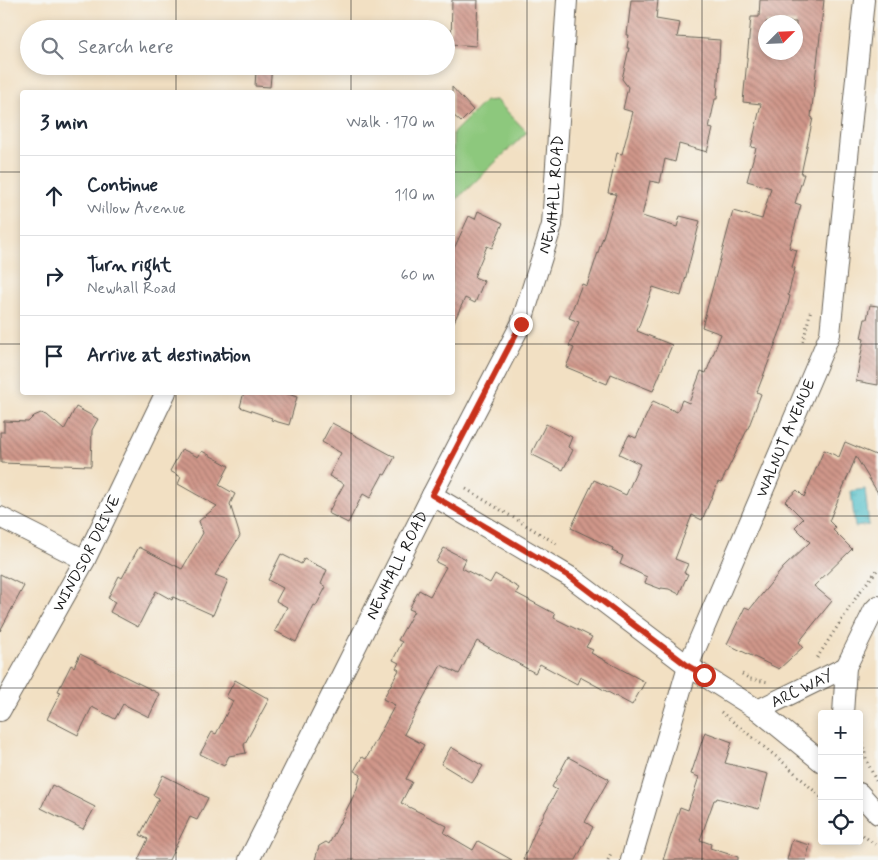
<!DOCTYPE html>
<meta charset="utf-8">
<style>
:root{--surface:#fff;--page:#f2f2f3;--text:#1f2937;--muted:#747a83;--line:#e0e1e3}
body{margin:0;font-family:Mynerve,sans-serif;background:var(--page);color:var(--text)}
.controls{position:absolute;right:15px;bottom:15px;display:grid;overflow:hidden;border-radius:5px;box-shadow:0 2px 8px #0003}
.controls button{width:45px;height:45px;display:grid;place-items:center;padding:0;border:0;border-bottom:1px solid var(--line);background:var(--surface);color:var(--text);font:25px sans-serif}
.compass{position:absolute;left:758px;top:15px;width:45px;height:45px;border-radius:50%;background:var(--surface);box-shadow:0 2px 8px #0003;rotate:66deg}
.stop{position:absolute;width:15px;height:15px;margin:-11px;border:4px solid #c8321e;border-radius:50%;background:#fff}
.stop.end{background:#c8321e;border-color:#fff;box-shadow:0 1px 5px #0008}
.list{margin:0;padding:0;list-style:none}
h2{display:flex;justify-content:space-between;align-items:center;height:65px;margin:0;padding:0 20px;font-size:21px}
h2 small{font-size:16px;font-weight:400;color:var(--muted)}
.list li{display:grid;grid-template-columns:32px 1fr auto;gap:15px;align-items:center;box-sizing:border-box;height:80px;padding:0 20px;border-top:1px solid var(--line)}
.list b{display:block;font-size:19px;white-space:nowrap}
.list p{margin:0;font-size:16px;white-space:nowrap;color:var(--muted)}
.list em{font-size:16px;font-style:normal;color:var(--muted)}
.icon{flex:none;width:28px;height:28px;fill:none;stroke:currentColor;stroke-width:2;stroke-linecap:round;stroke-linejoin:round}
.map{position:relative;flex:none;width:878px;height:860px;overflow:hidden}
.search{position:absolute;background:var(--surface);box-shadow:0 2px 8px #0003;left:20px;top:20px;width:435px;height:55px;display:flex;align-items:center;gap:12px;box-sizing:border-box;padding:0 18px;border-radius:28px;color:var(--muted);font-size:19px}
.panel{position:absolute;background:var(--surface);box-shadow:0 2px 8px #0003;left:20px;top:90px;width:435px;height:305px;border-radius:5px}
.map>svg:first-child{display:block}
.pitch{fill:#8dc87d;stroke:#54724c}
.water{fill:url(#water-ripples);stroke:#366e72}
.building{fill:url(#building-back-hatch);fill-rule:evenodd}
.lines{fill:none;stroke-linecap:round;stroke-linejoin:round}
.street-casing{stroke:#676156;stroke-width:22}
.path{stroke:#676156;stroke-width:3;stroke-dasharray:1 4;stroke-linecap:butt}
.street{stroke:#fff;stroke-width:20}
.route{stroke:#c8321e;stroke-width:6}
.grid{fill:none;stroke:#1c1c1c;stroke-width:1;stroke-opacity:0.55}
.labels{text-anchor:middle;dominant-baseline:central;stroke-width:4.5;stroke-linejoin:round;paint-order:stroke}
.street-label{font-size:16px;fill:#1c1c1c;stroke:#f6f6f2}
</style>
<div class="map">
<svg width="878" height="860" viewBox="0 0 878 860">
<defs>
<pattern id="water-ripples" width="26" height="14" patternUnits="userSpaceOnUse" patternTransform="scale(1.25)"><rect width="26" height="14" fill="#51bfc9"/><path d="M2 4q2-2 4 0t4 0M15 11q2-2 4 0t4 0" fill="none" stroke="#429aa2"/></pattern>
<pattern id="building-back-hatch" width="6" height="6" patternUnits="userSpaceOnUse" patternTransform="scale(1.25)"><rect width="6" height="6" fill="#d0978a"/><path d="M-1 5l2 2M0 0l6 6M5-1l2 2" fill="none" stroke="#a87a70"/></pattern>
</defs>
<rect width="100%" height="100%" fill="#f6f6f2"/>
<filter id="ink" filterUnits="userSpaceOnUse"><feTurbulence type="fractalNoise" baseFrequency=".02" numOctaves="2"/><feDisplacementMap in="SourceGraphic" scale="10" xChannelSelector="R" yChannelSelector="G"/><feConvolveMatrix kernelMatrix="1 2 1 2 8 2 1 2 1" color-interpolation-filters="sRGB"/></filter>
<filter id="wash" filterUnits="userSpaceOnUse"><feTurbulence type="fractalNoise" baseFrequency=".0096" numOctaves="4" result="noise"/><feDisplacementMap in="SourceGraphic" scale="20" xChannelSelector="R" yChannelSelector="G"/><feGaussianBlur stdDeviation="1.12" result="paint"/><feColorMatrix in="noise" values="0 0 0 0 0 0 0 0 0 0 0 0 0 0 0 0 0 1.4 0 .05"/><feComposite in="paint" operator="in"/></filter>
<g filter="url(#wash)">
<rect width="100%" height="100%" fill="#f2e0c3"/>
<polygon class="pitch" points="496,100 527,132 456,200 453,201 453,133 485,101"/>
<polygon class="water" points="865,489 869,525 855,527 851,491"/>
<g id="blocks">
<g class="building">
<polygon points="452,0 478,0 476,46 451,44"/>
<polygon points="631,0 658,0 656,19 680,23 677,37 720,40 717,99 715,99 709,128 713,129 707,152 679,144 675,162 665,159 660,183 650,181 642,216 677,227 680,216 700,221 681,296 653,287 637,331 672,345 653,391 611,374 607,384 566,367 574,348 569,346 579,322 569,318 582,284 587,286 605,231 616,194 608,193 617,153 622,154 633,112 623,109 628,87 622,79 629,48 627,48 629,35 627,35"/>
<path d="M760,0H824L811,117L813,118L801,174H804L795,203L801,205L789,248L797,250L792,267L795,268L788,295L790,296L783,324L757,392L761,394L749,426L721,483L718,482L702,520L692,515L675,559L688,564L684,573L688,574L679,594L669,589L661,588V589L645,583L647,577L620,564L623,556L612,551L613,548L571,528L594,480L626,495L640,464L619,454L629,435L636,438L653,401L677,412L682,400L689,403L701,371L706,373L721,334L702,327L733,211L762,219L771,188L747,181L756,148L751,147L761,104L743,102L751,17H759ZM766,22H796V52H766Z"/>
<polygon points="260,66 272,66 270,87 255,86 256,71"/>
<polygon points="452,87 473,110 461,122 452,114"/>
<polygon points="478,211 503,223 492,248 487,246 474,277 484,281 475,303 465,298 452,326 452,253 469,216 475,219"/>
<polygon points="870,305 878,306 878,385 856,381 864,339 861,338 865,319 867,319"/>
<polygon points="244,392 282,392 297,397 289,425 271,420 272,418 240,407"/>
<polygon points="76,407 98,419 92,430 91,466 1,463 0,432 4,432 4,421 28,422 34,416 41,413 47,415 64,430"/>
<polygon points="332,423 395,457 385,475 383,474 370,498 363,494 348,523 328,513 344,484 329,476 341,453 322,442"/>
<polygon points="546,424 572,437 568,447 573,450 563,470 531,454"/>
<polygon points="845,442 878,456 878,493 856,457 829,521 836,528 833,530 852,549 814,586 832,601 799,642 803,647 779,669 727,644 745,607 750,609 783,568 810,542 795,527 803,519 785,501 797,490 804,497 824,450 839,457"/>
<polygon points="182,449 198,457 202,451 229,466 219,485 235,494 230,504 240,536 215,575 228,580 213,615 173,597 172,600 156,591 138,627 110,612 115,602 108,598 119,576 122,578 139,547 182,569 203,533 199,521 217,506 178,484 181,477 170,471"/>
<polygon points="444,548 466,559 462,568 490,583 495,574 519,588 516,593 555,614 554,618 592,637 586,647 593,650 591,653 645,682 632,705 580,677 577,684 540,664 535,673 477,641 459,674 441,665 404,734 424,745 406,779 412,782 401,803 447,826 444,833 473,850 478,841 512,860 315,860 319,846 326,842 329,844 356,791 361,775 354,771 362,757 366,759 395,705 383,699 399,670 396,668 399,663 393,660 402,642 398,640 414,611 409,609 419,590 430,596 446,567 436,562"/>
<polygon points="281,554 301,564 304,559 327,570 321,584 326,587 316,606 314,605 296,642 275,631 287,607 276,601 283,588 268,580"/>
<polygon points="0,574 24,586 0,631"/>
<polygon points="80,654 160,694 149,717 123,704 115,719 92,707 78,735 47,719 61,692 58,691 71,665 74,667"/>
<polygon points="235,680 269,699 244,745 246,753 229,756 224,766 200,754 212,732 216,734 233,701 226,697"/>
<polygon points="705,732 732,742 725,763 768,774 759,809 717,798 716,800 714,800 700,840 711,844 710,848 738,857 738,860 663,860 680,807 688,810 699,777 691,774"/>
<polygon points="451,747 483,766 472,783 441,764"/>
<polygon points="568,757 609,779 585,822 593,827 576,860 523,860 536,829 557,790 552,787"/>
<polygon points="163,775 208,798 197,820 190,817 169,860 138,860 148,839 140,835 159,798 153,795"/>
<polygon points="52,785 95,807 83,829 41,808"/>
<polygon points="792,840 810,845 806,860 787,860"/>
</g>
</g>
</g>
<g filter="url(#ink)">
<use href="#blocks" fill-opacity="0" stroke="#676156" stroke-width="1"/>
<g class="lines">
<defs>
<g id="street">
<polyline points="432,495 572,578 688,666 758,710 822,762"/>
<polyline points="0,517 85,560"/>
<path id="s1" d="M758,710L846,667"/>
<path id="s2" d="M0,711L85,560L166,392"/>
<polyline points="843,714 846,667 874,610 878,606"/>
<polyline points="859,793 878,814"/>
<path id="s3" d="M249,860L432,495L521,324L552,225L567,0"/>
<path id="s4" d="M631,860L688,666L830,334L864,0"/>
</g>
</defs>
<use href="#street" class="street-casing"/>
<g class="path">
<polyline points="803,342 811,309"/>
<polyline points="466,489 557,544"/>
<polyline points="817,658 859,593 878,569"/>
<polyline points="742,674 750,679 769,682"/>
<polyline points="721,712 784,763 822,798"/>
<polyline points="859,723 866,759 876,781"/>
<polyline points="859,832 878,847"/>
<polyline points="608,860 611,853"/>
</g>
<use href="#street" class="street"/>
</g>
</g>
<g class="lines" filter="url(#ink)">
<polyline class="route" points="521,324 432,495 572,578 688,666 704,675"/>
</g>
<path class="grid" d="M176,0V29M351,0V29M527,0V860M702,0V860M176,66V92M351,66V92M0,172H22M452,172H878M0,344H22M452,344H878M176,392V860M351,392V860M0,516H878M0,688H878"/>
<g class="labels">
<g class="street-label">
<text stroke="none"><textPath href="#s3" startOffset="735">NEWHALL ROAD</textPath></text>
<text stroke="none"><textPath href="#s4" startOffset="450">WALNUT AVENUE</textPath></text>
<text stroke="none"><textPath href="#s2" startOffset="180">WINDSOR DRIVE</textPath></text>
<text stroke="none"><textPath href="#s3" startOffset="330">NEWHALL ROAD</textPath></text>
<text stroke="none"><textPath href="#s1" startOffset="49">ARC WAY</textPath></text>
</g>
</g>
</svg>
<div class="controls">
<button>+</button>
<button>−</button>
<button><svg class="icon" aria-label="locate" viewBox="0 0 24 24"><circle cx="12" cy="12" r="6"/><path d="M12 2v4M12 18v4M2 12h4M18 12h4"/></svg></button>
</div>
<svg class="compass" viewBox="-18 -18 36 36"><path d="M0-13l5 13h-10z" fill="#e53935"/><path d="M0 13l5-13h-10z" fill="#747a83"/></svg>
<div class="stop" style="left:704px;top:675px"></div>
<div class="stop end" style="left:521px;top:324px"></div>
<div class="search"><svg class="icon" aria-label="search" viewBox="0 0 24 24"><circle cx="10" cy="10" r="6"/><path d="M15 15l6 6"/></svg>Search here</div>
<section class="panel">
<h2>3 min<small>Walk · 170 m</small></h2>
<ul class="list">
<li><svg class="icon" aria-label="ahead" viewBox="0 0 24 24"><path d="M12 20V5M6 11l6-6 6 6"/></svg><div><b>Continue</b><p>Willow Avenue</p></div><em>110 m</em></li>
<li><svg class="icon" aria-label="right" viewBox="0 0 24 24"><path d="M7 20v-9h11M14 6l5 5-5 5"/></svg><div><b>Turn right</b><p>Newhall Road</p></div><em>60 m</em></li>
<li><svg class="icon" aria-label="arrive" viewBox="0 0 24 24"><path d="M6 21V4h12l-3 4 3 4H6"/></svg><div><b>Arrive at destination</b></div></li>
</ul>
</section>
</div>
